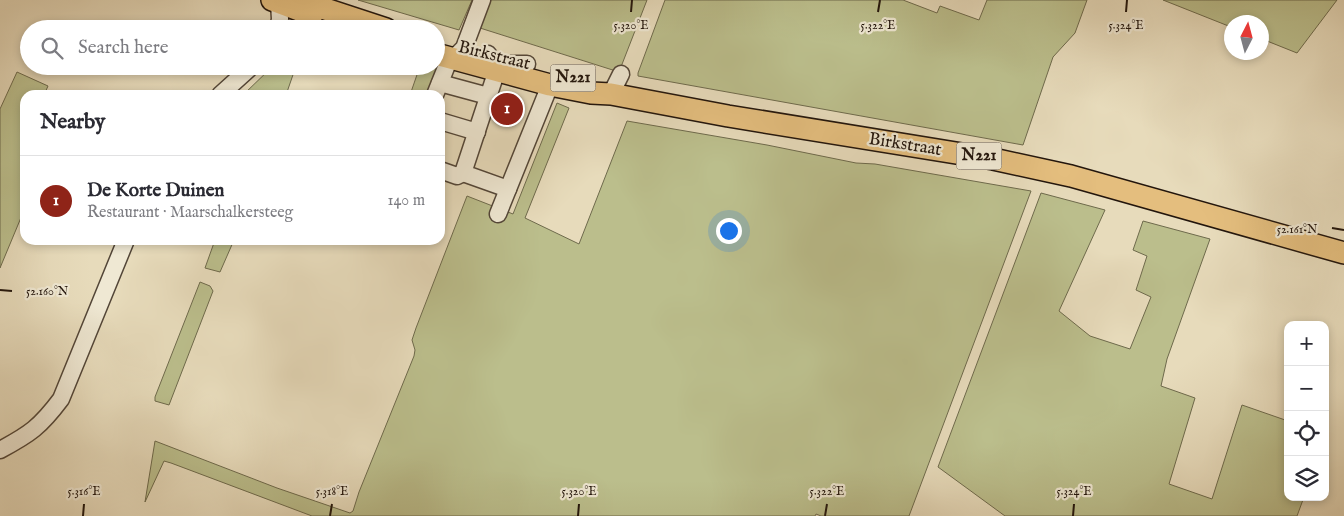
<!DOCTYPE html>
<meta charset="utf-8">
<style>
:root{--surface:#fff;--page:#f7f7f7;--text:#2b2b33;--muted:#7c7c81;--line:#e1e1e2;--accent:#8f2418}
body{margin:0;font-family:"IM FELL English",serif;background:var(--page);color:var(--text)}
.controls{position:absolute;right:15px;bottom:15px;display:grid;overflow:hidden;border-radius:10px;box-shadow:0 2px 8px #0003}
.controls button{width:45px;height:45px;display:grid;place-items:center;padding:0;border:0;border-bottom:1px solid var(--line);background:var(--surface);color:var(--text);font:25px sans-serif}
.compass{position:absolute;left:1224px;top:15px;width:45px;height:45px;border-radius:50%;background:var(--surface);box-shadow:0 2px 8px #0003;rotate:6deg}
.you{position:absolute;left:728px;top:230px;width:18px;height:18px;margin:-12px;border:4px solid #fff;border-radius:50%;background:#1a73e8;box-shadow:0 0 0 8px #1a73e833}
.badge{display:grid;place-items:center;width:32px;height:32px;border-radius:50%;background:var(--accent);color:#fff;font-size:16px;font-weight:700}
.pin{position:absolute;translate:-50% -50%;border:2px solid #fff;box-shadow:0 1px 5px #0006}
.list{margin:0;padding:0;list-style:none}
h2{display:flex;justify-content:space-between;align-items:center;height:65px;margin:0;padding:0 20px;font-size:21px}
h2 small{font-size:16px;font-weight:400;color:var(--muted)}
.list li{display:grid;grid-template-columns:32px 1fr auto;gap:15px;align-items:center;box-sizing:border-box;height:90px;padding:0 20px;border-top:1px solid var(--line)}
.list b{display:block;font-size:19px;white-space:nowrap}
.list p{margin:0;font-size:16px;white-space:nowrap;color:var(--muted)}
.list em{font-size:16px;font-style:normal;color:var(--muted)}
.icon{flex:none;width:28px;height:28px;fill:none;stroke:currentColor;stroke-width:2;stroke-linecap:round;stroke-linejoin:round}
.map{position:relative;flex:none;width:1344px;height:516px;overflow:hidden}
.search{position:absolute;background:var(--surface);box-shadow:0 2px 8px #0003;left:20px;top:20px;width:425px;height:55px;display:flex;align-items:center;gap:12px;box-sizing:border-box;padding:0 18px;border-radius:28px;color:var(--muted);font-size:19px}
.panel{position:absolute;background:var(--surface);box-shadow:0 2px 8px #0003;left:20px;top:90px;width:425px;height:155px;border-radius:15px}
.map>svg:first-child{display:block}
.green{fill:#bbbe8c;stroke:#6e6a4c}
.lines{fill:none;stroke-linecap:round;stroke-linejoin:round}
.minor-casing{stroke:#534638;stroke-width:19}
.major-casing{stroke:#22150c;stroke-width:24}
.minor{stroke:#efe8d3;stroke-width:16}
.major{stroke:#e4be7e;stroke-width:21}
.ticks{fill:none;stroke:#22150c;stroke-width:2}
.labels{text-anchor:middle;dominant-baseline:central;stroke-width:4.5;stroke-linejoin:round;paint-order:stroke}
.shield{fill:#efe8d3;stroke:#605448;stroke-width:1}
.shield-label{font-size:16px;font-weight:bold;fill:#22150c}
.street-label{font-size:18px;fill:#22150c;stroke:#efe8d3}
.ticks-label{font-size:12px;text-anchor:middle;fill:#22150c;stroke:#efe8d3;stroke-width:4.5;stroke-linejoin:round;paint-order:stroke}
</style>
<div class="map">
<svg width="1344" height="516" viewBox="0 0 1344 516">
<rect width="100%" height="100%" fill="#e7dbbb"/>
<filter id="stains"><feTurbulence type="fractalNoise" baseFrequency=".004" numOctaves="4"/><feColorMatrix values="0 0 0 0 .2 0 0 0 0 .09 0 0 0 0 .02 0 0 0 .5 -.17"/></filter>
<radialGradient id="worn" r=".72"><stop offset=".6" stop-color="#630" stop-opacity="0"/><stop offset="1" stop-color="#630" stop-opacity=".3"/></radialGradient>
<g class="green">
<polygon points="358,0 472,0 459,30"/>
<polygon points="491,0 647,0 619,72 480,28"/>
<polygon points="665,0 903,0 937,13 940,6 979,20 987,0 1087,0 1075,33 1053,57 1023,145 638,76 638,73"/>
<polygon points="1163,0 1337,0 1297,53 1262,39 1262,22 1232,22 1231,27"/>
<polygon points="273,66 296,66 286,95 243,95"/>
<polygon points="420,66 438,67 427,95 410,95"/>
<polygon points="17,72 48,86 44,95 25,95 25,136 23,141 25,142 25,208 0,268 0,109"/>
<polygon points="557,103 569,108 525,218 579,244 627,121 767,145 856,163 875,164 1031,191 909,516 821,516 816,514 815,516 312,516 171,463 164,461 145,502 155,441 277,488 350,513 353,511 359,492 414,356 415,350 412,340 416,328 467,196 513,214"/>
<polygon points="1041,193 1105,210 1059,311 1090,336 1130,349 1151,297 1136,290 1147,256 1133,250 1143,221 1210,239 1167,359 1161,386 1195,398 1169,484 1212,499 1242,405 1288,421 1288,497 1304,497 1297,516 1005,516 938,467"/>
<polygon points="215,240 234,240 220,272 205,268"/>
<polygon points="200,282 210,286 213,291 169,405 155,401 155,397"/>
</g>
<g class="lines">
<defs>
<g id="minor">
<polyline points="278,29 280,19 279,3"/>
<polyline points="297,29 312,15"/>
<polyline points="488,54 497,70"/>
<polyline points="440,83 488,96"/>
<polyline points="611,94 621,74"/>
<polyline points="220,95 252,66"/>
<polyline points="435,95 447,65 464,48 482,0"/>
<polyline points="440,121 477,132"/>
<polyline points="440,170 457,176 463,173"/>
<polyline points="508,189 463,173 497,70 505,64 527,64"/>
<polyline points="498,214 550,85"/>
<path d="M0,450C30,434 40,427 61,399L126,240"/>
</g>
<g id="major">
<polyline points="272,0 312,15"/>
<polyline points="298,0 386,29"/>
<polyline points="436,54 550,85 591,93 611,94 728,116 993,159 1071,176 1344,253"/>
</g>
</defs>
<use href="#minor" class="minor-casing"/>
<use href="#major" class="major-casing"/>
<use href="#minor" class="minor"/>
<use href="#major" class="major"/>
</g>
<path class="ticks" d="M631,12L632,0M878,12L880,0M1126,12L1127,0M1332,228L1344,230M0,290L12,291M83,516L84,504M330,516L332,504M578,516L579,504M825,516L827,504M1073,516L1074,504"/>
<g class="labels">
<g class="shield">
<rect x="550.5" y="64.5" width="45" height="27" rx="4"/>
<rect x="956.5" y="142.5" width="45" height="27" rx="4"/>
</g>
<g class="shield-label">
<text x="573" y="78">N221</text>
<text x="979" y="156">N221</text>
</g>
<g class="street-label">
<text transform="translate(494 56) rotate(14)">Birkstraat</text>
<text transform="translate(905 145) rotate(9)">Birkstraat</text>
</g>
</g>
<g class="ticks-label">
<text x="631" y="29">5.320°E</text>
<text x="878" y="29">5.322°E</text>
<text x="1126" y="29">5.324°E</text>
<text x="1297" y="233">52.161°N</text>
<text x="47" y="295">52.160°N</text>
<text x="84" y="495">5.316°E</text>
<text x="332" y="495">5.318°E</text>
<text x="579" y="495">5.320°E</text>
<text x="827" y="495">5.322°E</text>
<text x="1074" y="495">5.324°E</text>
</g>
<rect width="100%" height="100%" filter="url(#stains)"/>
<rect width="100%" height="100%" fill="url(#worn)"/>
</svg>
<div class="controls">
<button>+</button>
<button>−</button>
<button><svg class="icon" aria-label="locate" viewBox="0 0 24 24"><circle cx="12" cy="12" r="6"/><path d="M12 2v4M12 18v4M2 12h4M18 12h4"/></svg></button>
<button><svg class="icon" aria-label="layers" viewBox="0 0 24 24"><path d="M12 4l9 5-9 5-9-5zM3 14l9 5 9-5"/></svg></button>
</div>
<svg class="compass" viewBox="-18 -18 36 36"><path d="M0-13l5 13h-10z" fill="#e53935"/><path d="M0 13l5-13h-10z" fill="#7c7c81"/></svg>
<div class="you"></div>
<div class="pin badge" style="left:507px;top:109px">1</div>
<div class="search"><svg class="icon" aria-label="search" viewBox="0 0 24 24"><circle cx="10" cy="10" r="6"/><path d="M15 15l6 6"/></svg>Search here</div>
<section class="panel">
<h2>Nearby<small></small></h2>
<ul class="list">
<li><span class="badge">1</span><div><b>De Korte Duinen</b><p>Restaurant · Maarschalkersteeg</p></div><em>140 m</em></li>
</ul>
</section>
</div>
